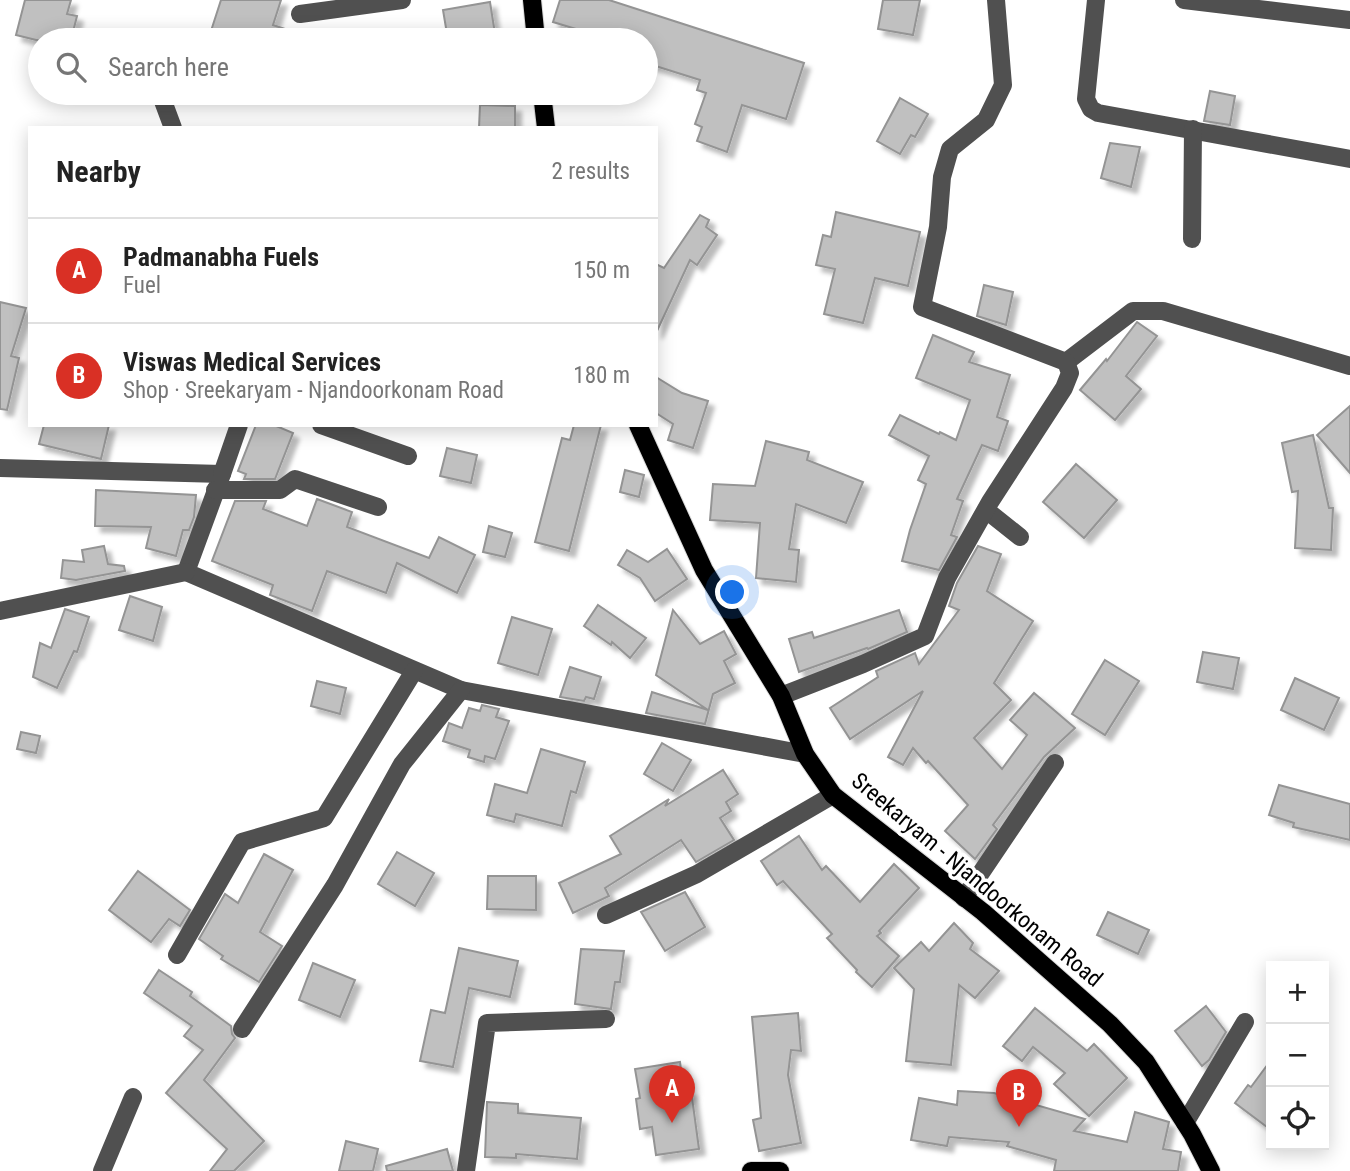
<!DOCTYPE html>
<meta charset="utf-8">
<style>
:root{--surface:#fff;--page:#f6f6f6;--text:#222;--muted:#767676;--line:#e0e0e0;--accent:#d93025}
body{margin:0;font-family:"Roboto Condensed",sans-serif;background:var(--page);color:var(--text)}
.controls{position:absolute;right:21px;bottom:21px;display:grid;overflow:hidden;border-radius:0px;box-shadow:0 4px 18px #0003}
.controls button{width:63px;height:63px;display:grid;place-items:center;padding:0;border:0;border-bottom:2px solid var(--line);background:var(--surface);color:var(--text);font:35px sans-serif}
.you{position:absolute;left:733px;top:593px;width:24px;height:24px;margin:-18px;border:5px solid #fff;border-radius:50%;background:#1a73e8;box-shadow:0 0 0 10px #1a73e833}
.badge{display:grid;place-items:center;width:46px;height:46px;border-radius:50%;background:var(--accent);color:#fff;font-size:23px;font-weight:700}
.pin{position:absolute;translate:-50% -58px;filter:drop-shadow(0 2px 4px #0008)}
.pin::after{content:'';position:absolute;top:37px;width:24px;height:21px;background:inherit;clip-path:polygon(0 0,100% 0,50% 100%)}
.list{margin:0;padding:0;list-style:none}
h2{display:flex;justify-content:space-between;align-items:center;height:91px;margin:0;padding:0 28px;font-size:30px}
h2 small{font-size:23px;font-weight:400;color:var(--muted)}
.list li{display:grid;grid-template-columns:46px 1fr auto;gap:21px;align-items:center;box-sizing:border-box;height:105px;padding:0 28px;border-top:2px solid var(--line)}
.list b{display:block;font-size:26px;white-space:nowrap}
.list p{margin:0;font-size:23px;white-space:nowrap;color:var(--muted)}
.list em{font-size:23px;font-style:normal;color:var(--muted)}
.icon{flex:none;width:38px;height:38px;fill:none;stroke:currentColor;stroke-width:2;stroke-linecap:round;stroke-linejoin:round}
.map{position:relative;flex:none;width:1350px;height:1171px;overflow:hidden}
.search{position:absolute;background:var(--surface);box-shadow:0 4px 18px #0003;left:28px;top:28px;width:630px;height:77px;display:flex;align-items:center;gap:18px;box-sizing:border-box;padding:0 24px;border-radius:38px;color:var(--muted);font-size:26px}
.panel{position:absolute;background:var(--surface);box-shadow:0 4px 18px #0003;left:28px;top:126px;width:630px;height:301px;border-radius:0px}
.map>svg:first-child{display:block}
.building{fill:#c0c0c0;stroke:#949494;stroke-width:2;filter:url(#shadow)}
.lines{fill:none;stroke-linecap:round;stroke-linejoin:round}
.major-casing{stroke:#dbdbdb;stroke-width:20}
.minor{stroke:#505050;stroke-width:18}
.major{stroke:#000;stroke-width:18}
.labels{text-anchor:middle;dominant-baseline:central;stroke-width:7;stroke-linejoin:round;paint-order:stroke}
.street-label{font-size:23px;fill:#000;stroke:#fff}
</style>
<div class="map">
<svg width="1350" height="1171" viewBox="0 0 1350 1171">
<defs>
<filter id="shadow"><feDropShadow dx="6" dy="6" stdDeviation="2" flood-color="#0004"/></filter>
</defs>
<rect width="100%" height="100%" fill="#fff"/>
<g class="building">
<polygon points="25,0 71,0 67,14 77,16 71,40 36,40 16,35"/>
<polygon points="221,0 281,0 273,25 309,37 309,40 229,40 210,34"/>
<polygon points="560,0 609,0 804,63 786,119 742,105 727,152 697,141 702,127 695,124 706,93 697,90 700,80 646,63 646,40 612,40 553,22"/>
<polygon points="883,0 920,0 913,35 878,29"/>
<polygon points="490,2 496,40 448,40 443,10"/>
<polygon points="1210,91 1235,96 1230,125 1204,121"/>
<polygon points="900,98 928,114 915,137 911,135 900,154 877,141"/>
<polygon points="480,105 515,106 515,128 479,128"/>
<polygon points="1110,143 1140,147 1131,187 1101,178"/>
<polygon points="836,212 920,232 908,286 875,278 863,323 824,314 835,269 816,265 823,235 831,237"/>
<polygon points="700,215 709,220 706,227 717,235 697,265 690,260 656,333 656,264 664,268"/>
<polygon points="984,285 1013,292 1006,325 977,316"/>
<polygon points="0,302 26,308 11,356 19,358 7,410 0,409"/>
<polygon points="1137,322 1157,336 1126,376 1141,389 1115,420 1080,390 1106,359 1107,361"/>
<polygon points="933,335 974,352 969,362 1010,375 997,417 1008,421 998,451 982,445 957,499 963,501 951,535 957,537 939,570 902,561 910,530 926,484 918,480 929,456 889,435 900,415 939,434 940,432 956,440 970,400 916,378"/>
<polygon points="656,377 682,393 708,401 693,448 668,440 673,424 656,413"/>
<polygon points="1350,406 1350,473 1317,435"/>
<polygon points="44,425 109,425 101,459 39,444"/>
<polygon points="256,425 274,425 293,433 275,479 244,479 246,474 238,471"/>
<polygon points="574,425 601,425 569,551 535,542 562,438 570,440"/>
<polygon points="1313,435 1329,508 1333,508 1331,550 1295,548 1298,491 1292,492 1282,443"/>
<polygon points="766,441 809,452 807,460 863,482 846,523 796,504 789,549 799,550 796,582 756,578 760,523 710,520 713,484 755,486"/>
<polygon points="447,448 477,455 471,483 440,476"/>
<polygon points="1076,464 1117,500 1084,538 1043,502"/>
<polygon points="625,470 644,475 639,497 620,492"/>
<polygon points="96,490 196,495 194,517 189,530 183,530 176,556 146,548 151,527 95,526"/>
<polygon points="317,499 352,512 347,527 429,558 439,537 475,555 457,593 397,563 386,593 327,571 312,611 270,595 273,585 212,561 235,501 266,501 263,509 307,526"/>
<polygon points="489,526 512,533 505,557 483,552"/>
<polygon points="104,546 108,564 124,566 125,571 76,580 61,578 63,560 84,562 82,550"/>
<polygon points="978,546 1001,554 987,591 1033,621 994,683 1011,700 974,738 1002,769 1027,735 1010,720 1034,693 1075,728 1044,757 993,825 997,829 975,859 945,831 968,805 928,761 926,763 913,748 903,765 888,757 923,691 850,739 830,708 878,677 876,671 915,653 919,664 959,610 949,606 957,583"/>
<polygon points="667,549 687,579 655,601 640,578 618,565 627,550 648,562"/>
<polygon points="130,596 162,607 153,641 119,630"/>
<polygon points="598,605 646,638 630,658 612,642 611,645 584,626"/>
<polygon points="65,609 89,617 77,652 74,651 57,688 33,677 40,643 51,648"/>
<polygon points="673,610 700,644 724,631 736,654 724,661 735,683 713,694 705,724 646,713 652,692 708,710 656,675"/>
<polygon points="899,610 907,632 868,649 867,648 799,672 789,639 812,632 814,638"/>
<polygon points="512,617 552,629 538,675 498,663"/>
<polygon points="1203,652 1239,658 1233,689 1197,682"/>
<polygon points="1105,660 1139,681 1105,735 1072,714"/>
<polygon points="570,667 601,677 594,699 586,697 584,701 560,697"/>
<polygon points="1295,678 1339,698 1324,730 1281,710"/>
<polygon points="317,681 346,688 340,714 311,706"/>
<polygon points="482,705 499,709 496,717 509,721 495,759 485,756 484,762 468,757 470,750 443,741 449,723 462,728 469,708 480,711"/>
<polygon points="21,732 40,736 36,753 17,749"/>
<polygon points="662,743 691,760 673,791 644,774"/>
<polygon points="541,749 585,762 576,793 571,791 562,826 516,814 514,822 487,815 495,784 527,793"/>
<polygon points="723,770 738,794 726,802 731,811 720,818 734,840 696,862 681,840 605,888 609,896 573,913 559,883 621,854 610,836 669,799 665,806"/>
<polygon points="1279,785 1350,804 1350,840 1293,827 1294,823 1269,815"/>
<polygon points="799,836 822,870 826,866 860,902 894,864 919,888 879,931 881,933 877,936 899,956 872,987 856,972 857,970 827,938 832,934 783,881 777,885 761,861"/>
<polygon points="397,852 434,873 415,906 378,884"/>
<polygon points="264,854 293,870 260,932 282,946 259,982 221,959 223,956 199,939 225,894 238,903"/>
<polygon points="138,871 190,910 180,926 169,919 151,942 109,910"/>
<polygon points="488,876 536,876 536,910 487,909"/>
<polygon points="685,892 705,927 665,951 641,912"/>
<polygon points="1108,912 1149,930 1138,954 1097,935"/>
<polygon points="954,923 973,943 970,949 999,971 975,998 959,985 951,1065 906,1061 914,989 894,968 921,942 929,951"/>
<polygon points="459,948 518,961 510,997 469,988 453,1067 420,1061 431,1010 445,1013"/>
<polygon points="581,949 624,951 620,982 615,982 611,1009 575,1004"/>
<polygon points="313,963 355,980 340,1017 299,1000"/>
<polygon points="159,970 192,992 190,996 231,1026 232,1034 235,1038 204,1080 264,1141 234,1171 210,1171 227,1149 166,1093 203,1050 184,1036 192,1026 144,993"/>
<polygon points="1206,1006 1226,1032 1209,1060 1202,1066 1175,1031"/>
<polygon points="1035,1008 1087,1051 1094,1044 1127,1078 1089,1116 1054,1084 1065,1073 1033,1047 1022,1061 1003,1046"/>
<polygon points="798,1013 801,1051 791,1050 788,1075 801,1143 759,1151 753,1120 761,1118 752,1017"/>
<polygon points="1271,1060 1271,1130 1235,1103 1248,1085 1251,1087"/>
<polygon points="680,1062 684,1091 691,1090 699,1149 656,1155 652,1127 640,1129 636,1099 640,1098 635,1069"/>
<polygon points="958,1091 994,1093 1085,1119 1074,1131 1127,1142 1135,1112 1169,1122 1163,1149 1181,1152 1178,1171 1054,1171 1056,1160 1007,1146 1009,1142 949,1137 947,1146 911,1140 919,1098 957,1105"/>
<polygon points="487,1102 518,1104 518,1113 581,1118 577,1159 516,1154 516,1158 485,1157"/>
<polygon points="346,1141 378,1149 373,1171 339,1171"/>
<polygon points="447,1149 453,1171 387,1171 386,1166"/>
</g>
<g class="lines">
<defs>
<g id="major">
<polyline points="532,0 536,40"/>
<polyline points="542,93 546,128"/>
<polyline points="638,425 704,570 781,696 805,754 833,795 983,912 1110,1024 1146,1062 1192,1134 1211,1171"/>
<polyline points="751,1171 780,1171"/>
</g>
</defs>
<use href="#major" class="major-casing"/>
<g class="minor">
<polyline points="1096,0 1086,99 1091,109 1098,113 1350,159"/>
<polyline points="1184,0 1350,20"/>
<polyline points="300,14 402,0"/>
<polyline points="160,93 173,128"/>
<polyline points="1192,239 1193,129"/>
<polyline points="1066,362 1133,311 1163,311 1350,366"/>
<polyline points="321,425 408,456"/>
<polyline points="0,468 222,474 186,572 461,690 805,754"/>
<polyline points="222,474 239,425"/>
<polyline points="215,490 280,490 295,479 378,507"/>
<polyline points="986,510 1020,537"/>
<polyline points="0,611 186,572"/>
<polyline points="781,696 863,664 925,636 947,578 990,502 1064,388 1070,373 1066,362 922,307 938,227 942,177 950,149 986,120 1003,85 996,0"/>
<polyline points="964,898 1055,763"/>
<polyline points="606,915 697,874 833,795"/>
<polyline points="177,955 242,842 324,818 414,671"/>
<polyline points="242,1029 335,885 402,764 461,690"/>
<polyline points="1185,1123 1245,1022"/>
<polyline points="102,1171 133,1097"/>
<polyline points="466,1171 487,1023 606,1019"/>
</g>
<use href="#major" class="major"/>
</g>
<g class="labels">
<g class="street-label">
<text transform="translate(977 880) rotate(40)">Sreekaryam - Njandoorkonam Road</text>
</g>
</g>
</svg>
<div class="controls">
<button>+</button>
<button>−</button>
<button><svg class="icon" aria-label="locate" viewBox="0 0 24 24"><circle cx="12" cy="12" r="6"/><path d="M12 2v4M12 18v4M2 12h4M18 12h4"/></svg></button>
</div>
<div class="you"></div>
<div class="pin badge" style="left:672px;top:1123px">A</div>
<div class="pin badge" style="left:1019px;top:1127px">B</div>
<div class="search"><svg class="icon" aria-label="search" viewBox="0 0 24 24"><circle cx="10" cy="10" r="6"/><path d="M15 15l6 6"/></svg>Search here</div>
<section class="panel">
<h2>Nearby<small>2 results</small></h2>
<ul class="list">
<li><span class="badge">A</span><div><b>Padmanabha Fuels</b><p>Fuel</p></div><em>150 m</em></li>
<li><span class="badge">B</span><div><b>Viswas Medical Services</b><p>Shop · Sreekaryam - Njandoorkonam Road</p></div><em>180 m</em></li>
</ul>
</section>
</div>
